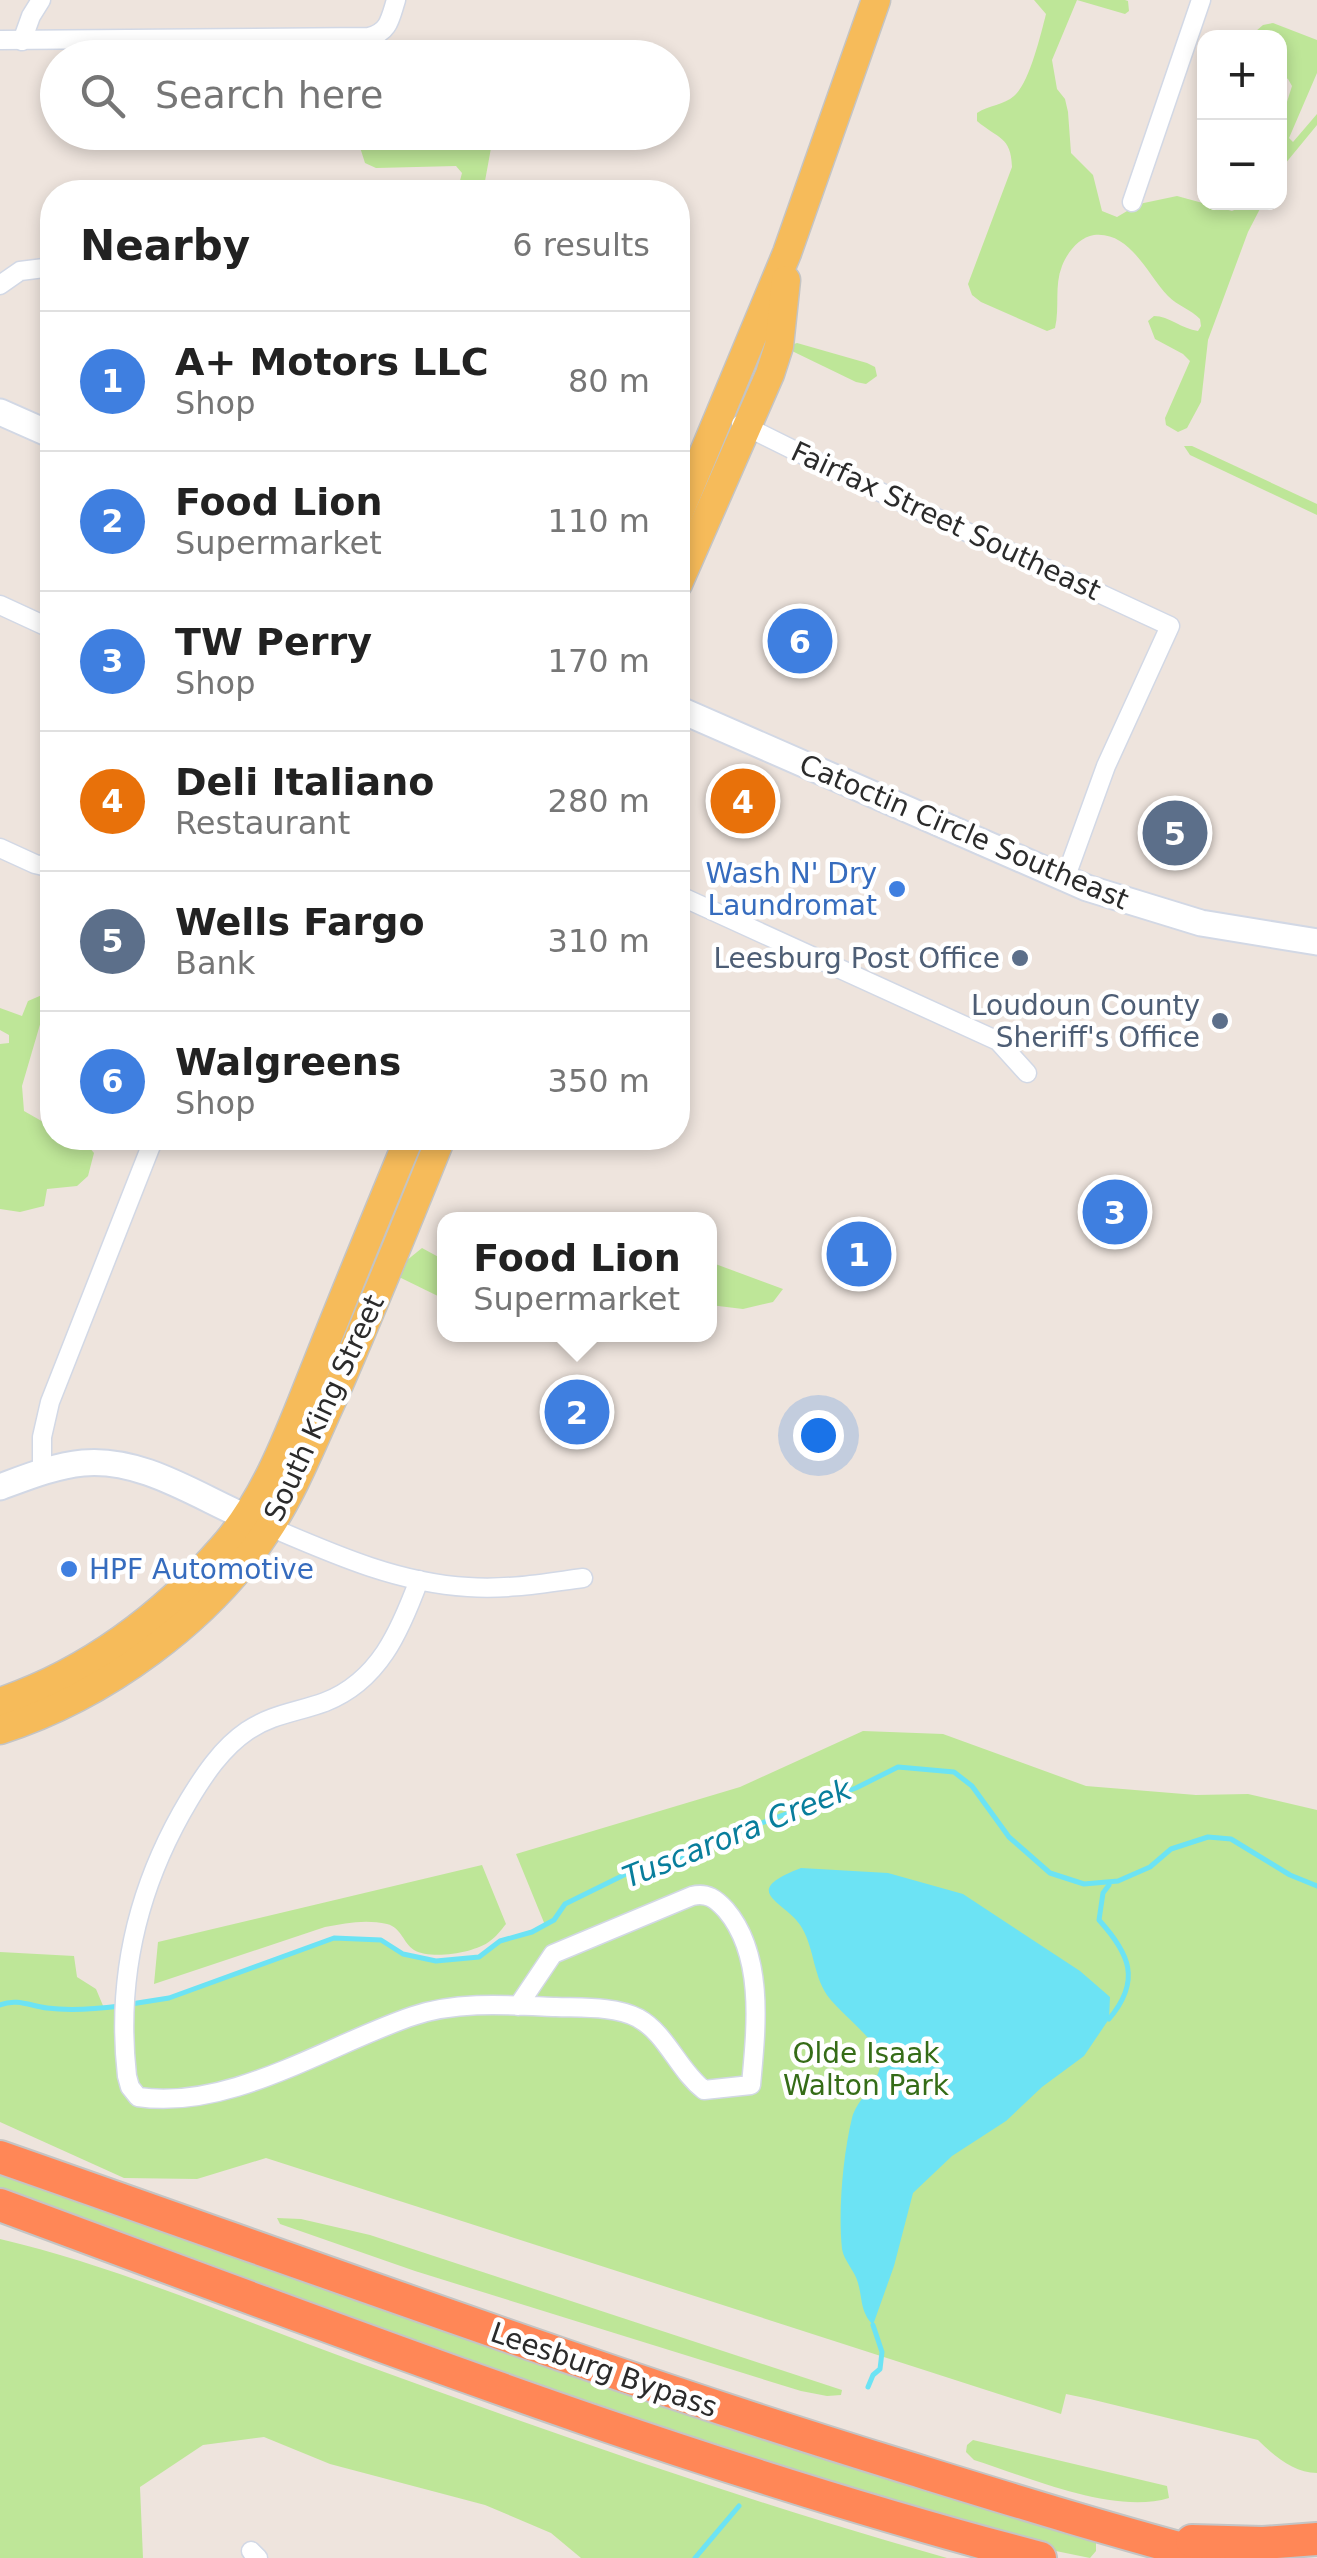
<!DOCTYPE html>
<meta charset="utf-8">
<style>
:root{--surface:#fff;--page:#f2f2f2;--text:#222;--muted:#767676;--line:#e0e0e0;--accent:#d93025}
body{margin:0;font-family:"DejaVu Sans",sans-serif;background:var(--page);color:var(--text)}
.controls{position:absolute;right:30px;top:30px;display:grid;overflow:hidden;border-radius:20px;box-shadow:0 5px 15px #0003}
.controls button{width:90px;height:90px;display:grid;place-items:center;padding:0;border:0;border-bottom:2px solid var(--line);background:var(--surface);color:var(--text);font:50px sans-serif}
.you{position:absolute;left:818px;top:1435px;width:35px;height:35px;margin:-25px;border:8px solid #fff;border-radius:50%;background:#1a73e8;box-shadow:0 0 0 15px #1a73e833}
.badge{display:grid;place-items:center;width:65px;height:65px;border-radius:50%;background:var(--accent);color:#fff;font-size:32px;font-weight:700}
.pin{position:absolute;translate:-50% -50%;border:5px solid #fff;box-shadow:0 2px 10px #0006}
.popup{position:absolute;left:437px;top:1212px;width:280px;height:130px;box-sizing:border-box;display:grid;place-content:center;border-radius:20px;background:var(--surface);filter:drop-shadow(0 2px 8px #0005);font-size:32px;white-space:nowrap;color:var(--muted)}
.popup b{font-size:38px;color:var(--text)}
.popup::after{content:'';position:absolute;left:50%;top:100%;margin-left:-20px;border:20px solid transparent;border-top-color:var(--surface)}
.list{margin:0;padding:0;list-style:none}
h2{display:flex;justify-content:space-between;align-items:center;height:130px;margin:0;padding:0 40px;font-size:42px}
h2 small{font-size:32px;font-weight:400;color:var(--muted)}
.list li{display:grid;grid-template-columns:65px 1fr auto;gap:30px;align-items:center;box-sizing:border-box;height:140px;padding:0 40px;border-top:2px solid var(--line)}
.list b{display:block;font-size:38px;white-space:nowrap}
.list p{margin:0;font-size:32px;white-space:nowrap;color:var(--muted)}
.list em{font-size:32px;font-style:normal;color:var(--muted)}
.icon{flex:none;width:55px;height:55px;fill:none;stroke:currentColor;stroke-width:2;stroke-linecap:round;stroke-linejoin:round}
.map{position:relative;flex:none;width:1317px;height:2558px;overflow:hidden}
.search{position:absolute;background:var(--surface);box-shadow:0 5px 15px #0003;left:40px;top:40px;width:650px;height:110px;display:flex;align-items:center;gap:25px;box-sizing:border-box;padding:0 35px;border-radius:55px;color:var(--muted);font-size:38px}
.panel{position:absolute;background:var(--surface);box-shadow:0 5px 15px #0003;left:40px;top:180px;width:650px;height:970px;border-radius:40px}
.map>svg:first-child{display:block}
.green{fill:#bee698}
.water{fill:#6ce3f4}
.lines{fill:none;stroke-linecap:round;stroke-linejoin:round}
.stream{stroke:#6ce3f4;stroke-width:5}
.street-casing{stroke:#d2d8e5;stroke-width:21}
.secondary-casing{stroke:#d2d8e5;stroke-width:29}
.primary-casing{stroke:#c4c4c4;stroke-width:31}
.highway-casing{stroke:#c4c4c4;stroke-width:36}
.street{stroke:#fff;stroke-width:18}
.secondary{stroke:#fff;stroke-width:25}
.primary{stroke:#f6bb5a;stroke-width:28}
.highway{stroke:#ff8757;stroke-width:32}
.shop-dot{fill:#3f7fe0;stroke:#fff;stroke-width:4}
.service-dot{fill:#5c6f8a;stroke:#fff;stroke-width:4}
.labels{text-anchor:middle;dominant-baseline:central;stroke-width:9;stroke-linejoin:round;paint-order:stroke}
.street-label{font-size:28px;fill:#2b2b2b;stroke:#fff}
.shop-label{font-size:28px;fill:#366cbe;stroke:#fff;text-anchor:end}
.service-label{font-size:28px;fill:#4e5e75;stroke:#fff;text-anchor:end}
.park-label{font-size:28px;fill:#356c17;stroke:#fff}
.water-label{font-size:30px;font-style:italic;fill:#087e9c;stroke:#fff}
</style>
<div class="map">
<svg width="1317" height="2558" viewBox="0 0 1317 2558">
<rect width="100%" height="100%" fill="#eee4dd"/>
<g class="green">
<path d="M1034,0H1125L1128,1L1129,11L1125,14L1077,0L1052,60L1057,89L1065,99L1068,112L1071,153L1093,175L1102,211L1117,217L1139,204L1177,196L1232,211L1250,203H1263L1248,232L1208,340L1201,402L1187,428L1178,432L1166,425L1165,418L1190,361L1183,354L1155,339L1148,321L1154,316C1169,316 1182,329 1198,331L1201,326L1200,319C1190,309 1178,306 1168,296C1147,274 1130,231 1094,235C1079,237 1067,253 1062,266C1054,286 1060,307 1055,328L1047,331L981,302L972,295L968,284L1012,167C1011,136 998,139 977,121V113C989,105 1004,105 1014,96C1029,84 1041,34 1046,14Z"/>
<polygon points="1273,23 1317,40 1317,73 1289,138 1293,142 1317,114 1317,125 1280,170 1280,124 1292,86 1288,79 1280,75 1280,38 1249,37 1263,25"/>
<polygon points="349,133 487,133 491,148 483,192 457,192 462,173 456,166 376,168 365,163 358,141"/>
<polygon points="797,343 867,363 875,367 877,376 866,384 856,382 792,351 791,345"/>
<polygon points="1184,446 1192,446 1317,504 1317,515 1190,455"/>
<path d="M42,995L46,1004L22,1086L24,1111L52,1127V1138C75,1138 80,1134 94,1153L88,1176L77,1186L47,1189L44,1206L20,1212L0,1209V1044L9,1043V1035L0,1030V1008L22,1016L28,1001Z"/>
<polygon points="422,1248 444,1260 444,1299 399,1277 406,1261"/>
<polygon points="710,1262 783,1289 773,1302 743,1309 710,1305"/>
<path d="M863,1731L943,1734L1086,1786L1196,1795L1248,1794L1317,1810V2473C1294,2473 1273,2455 1258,2440L1090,2399L1066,2394L1061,2414L266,2158L197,2179L124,2178L0,2122V1952L74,1956L77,1977L96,1989L104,2008L169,1998L334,1938L381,1940L403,1954L436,1961L479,1957L500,1941L545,1925L516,1854L740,1787Z"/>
<path d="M482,1865L506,1924C501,1930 496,1937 490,1941C475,1953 431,1960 414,1950C403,1943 402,1928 387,1924C366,1919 345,1923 325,1927L154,1984L158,1942Z"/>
<polygon points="0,2167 677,2411 1096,2540 1096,2551 1090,2558 1046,2549 651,2429 0,2194"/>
<polygon points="277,2218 301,2219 370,2235 842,2390 841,2395 827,2396 801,2391 415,2271 280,2224"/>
<path d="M0,2239C119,2267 235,2318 351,2360C548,2432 745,2501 947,2558H581L551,2533L485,2505L330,2464L264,2437L203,2445L140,2487L143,2558H0Z"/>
<path d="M973,2440L1167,2486L1169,2498C1114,2515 1028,2477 974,2460L966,2452L967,2445Z"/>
</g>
<path class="water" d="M801,1868L888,1873L963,1894L1080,1971L1110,1997L1109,2019L1084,2056L1042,2087L1006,2121L952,2156L913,2193L894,2266L873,2325C860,2311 863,2301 858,2283C855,2271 844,2261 842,2249C838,2211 843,2155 852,2118C857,2098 885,2078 880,2057C875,2039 842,2014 830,1999C813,1978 815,1950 802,1928C787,1901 736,1893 801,1868Z"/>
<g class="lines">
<g class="stream">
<path d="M1109,1885L1103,1893L1099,1920C1129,1953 1142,1980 1109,2019"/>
<polyline points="131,2004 169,1998 334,1938 381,1940 403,1954 436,1961 479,1957 500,1941 532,1932 554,1920 565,1904 636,1869 691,1855 732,1834 856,1788 898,1767 954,1772 972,1786 1009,1837 1050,1873 1084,1884 1118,1881 1150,1867 1171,1849 1208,1837 1231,1839 1290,1875 1317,1886"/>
<path d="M0,2005C16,1998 31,2006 47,2008C71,2011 96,2009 120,2006"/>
<polyline points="868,2387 873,2375 880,2369 882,2352 873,2325"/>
<polyline points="695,2558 739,2506"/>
</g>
<defs>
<g id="street">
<path d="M0,40L369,37C389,32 390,19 396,0"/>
<polyline points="22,41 31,16 41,0"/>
<polyline points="1132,202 1201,0"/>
<polyline points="0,285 20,271 52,267"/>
<polyline points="741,424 850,478 1170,626 1106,766 1065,879"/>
<polyline points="0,605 52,629"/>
<polyline points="0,848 35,864 52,868"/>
<polyline points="678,895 998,1041 1027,1073"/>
<polyline points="42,1471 42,1437 50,1402 154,1138"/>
<path d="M270,1527C333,1554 398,1583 468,1587C507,1590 545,1583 583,1578"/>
<path d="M419,1580C400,1631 379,1681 325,1702C298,1712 272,1714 247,1731C222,1748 204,1775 189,1800C138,1885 116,1978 127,2076L130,2087L138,2097C230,2111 329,2044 413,2016C458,2001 508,2005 556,2007C581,2008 615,2006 638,2018C667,2034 678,2070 704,2090L751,2085C756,2030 765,1956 726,1910C716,1899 707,1892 692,1896L553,1954L518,2006"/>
<polyline points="251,2551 258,2558"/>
</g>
<g id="secondary">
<polyline points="0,412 52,435"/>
<polyline points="678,709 1087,888 1201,923 1317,942"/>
<path d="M0,1487C27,1477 54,1466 83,1463C146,1457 205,1502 260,1523"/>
</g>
<g id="primary">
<polyline points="678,515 787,253 876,0"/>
<polyline points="678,584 770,374 779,346 786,280"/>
<path d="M0,1702C87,1673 163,1616 223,1547C268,1496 292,1426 317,1364C347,1288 378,1213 409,1138"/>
<path d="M0,1730C103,1697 210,1620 269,1528C295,1488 313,1441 333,1398C371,1312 406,1225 441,1138"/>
</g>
<g id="highway">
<path d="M0,2157C298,2261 594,2371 896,2464C1003,2497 1108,2530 1216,2558"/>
<path d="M0,2205C344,2332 685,2465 1040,2558"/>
<polyline points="1192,2541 1263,2543 1317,2539"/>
</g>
</defs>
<use href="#street" class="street-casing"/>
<use href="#secondary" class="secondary-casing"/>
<use href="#primary" class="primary-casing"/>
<use href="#highway" class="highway-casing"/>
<use href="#street" class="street"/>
<use href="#secondary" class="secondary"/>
<use href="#primary" class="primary"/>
<use href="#highway" class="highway"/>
</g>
<g class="shop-dot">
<circle cx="897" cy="889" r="10"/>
<circle cx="69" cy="1569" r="10"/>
</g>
<g class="service-dot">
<circle cx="1020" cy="958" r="10"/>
<circle cx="1220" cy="1021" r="10"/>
</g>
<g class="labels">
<g class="street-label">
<text transform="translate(946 521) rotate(25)">Fairfax Street Southeast</text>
<text transform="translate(964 832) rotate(23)">Catoctin Circle Southeast</text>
<text transform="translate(324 1408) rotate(-65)">South King Street</text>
<text transform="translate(604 2370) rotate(19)">Leesburg Bypass</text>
</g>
<g class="shop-label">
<text x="877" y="873">Wash N' Dry<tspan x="877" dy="32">Laundromat</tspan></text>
<text x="89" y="1569" text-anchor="start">HPF Automotive</text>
</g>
<g class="service-label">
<text x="1000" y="958">Leesburg Post Office</text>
<text x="1200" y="1005">Loudoun County<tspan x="1200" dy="32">Sheriff's Office</tspan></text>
</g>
<g class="park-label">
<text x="866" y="2053">Olde Isaak<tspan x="866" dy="32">Walton Park</tspan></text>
</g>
<g class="water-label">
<text transform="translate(737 1833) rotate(-22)">Tuscarora Creek</text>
</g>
</g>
</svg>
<div class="controls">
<button>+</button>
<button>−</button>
</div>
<div class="you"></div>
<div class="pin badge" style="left:859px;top:1254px;background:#3f7fe0">1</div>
<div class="pin badge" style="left:577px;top:1412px;background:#3f7fe0">2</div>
<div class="popup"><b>Food Lion</b>Supermarket</div>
<div class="pin badge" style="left:1115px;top:1212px;background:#3f7fe0">3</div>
<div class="pin badge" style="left:743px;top:801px;background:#e8710a">4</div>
<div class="pin badge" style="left:1175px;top:833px;background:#5c6f8a">5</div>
<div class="pin badge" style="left:800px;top:641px;background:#3f7fe0">6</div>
<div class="search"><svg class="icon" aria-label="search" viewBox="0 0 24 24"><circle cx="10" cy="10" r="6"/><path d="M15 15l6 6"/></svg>Search here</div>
<section class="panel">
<h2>Nearby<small>6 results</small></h2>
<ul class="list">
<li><span class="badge" style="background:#3f7fe0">1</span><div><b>A+ Motors LLC</b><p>Shop</p></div><em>80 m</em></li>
<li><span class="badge" style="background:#3f7fe0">2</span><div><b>Food Lion</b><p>Supermarket</p></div><em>110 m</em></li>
<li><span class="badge" style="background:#3f7fe0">3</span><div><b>TW Perry</b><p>Shop</p></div><em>170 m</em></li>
<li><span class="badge" style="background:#e8710a">4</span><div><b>Deli Italiano</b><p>Restaurant</p></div><em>280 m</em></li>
<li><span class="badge" style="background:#5c6f8a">5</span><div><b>Wells Fargo</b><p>Bank</p></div><em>310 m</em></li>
<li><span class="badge" style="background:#3f7fe0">6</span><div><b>Walgreens</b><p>Shop</p></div><em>350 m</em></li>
</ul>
</section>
</div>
